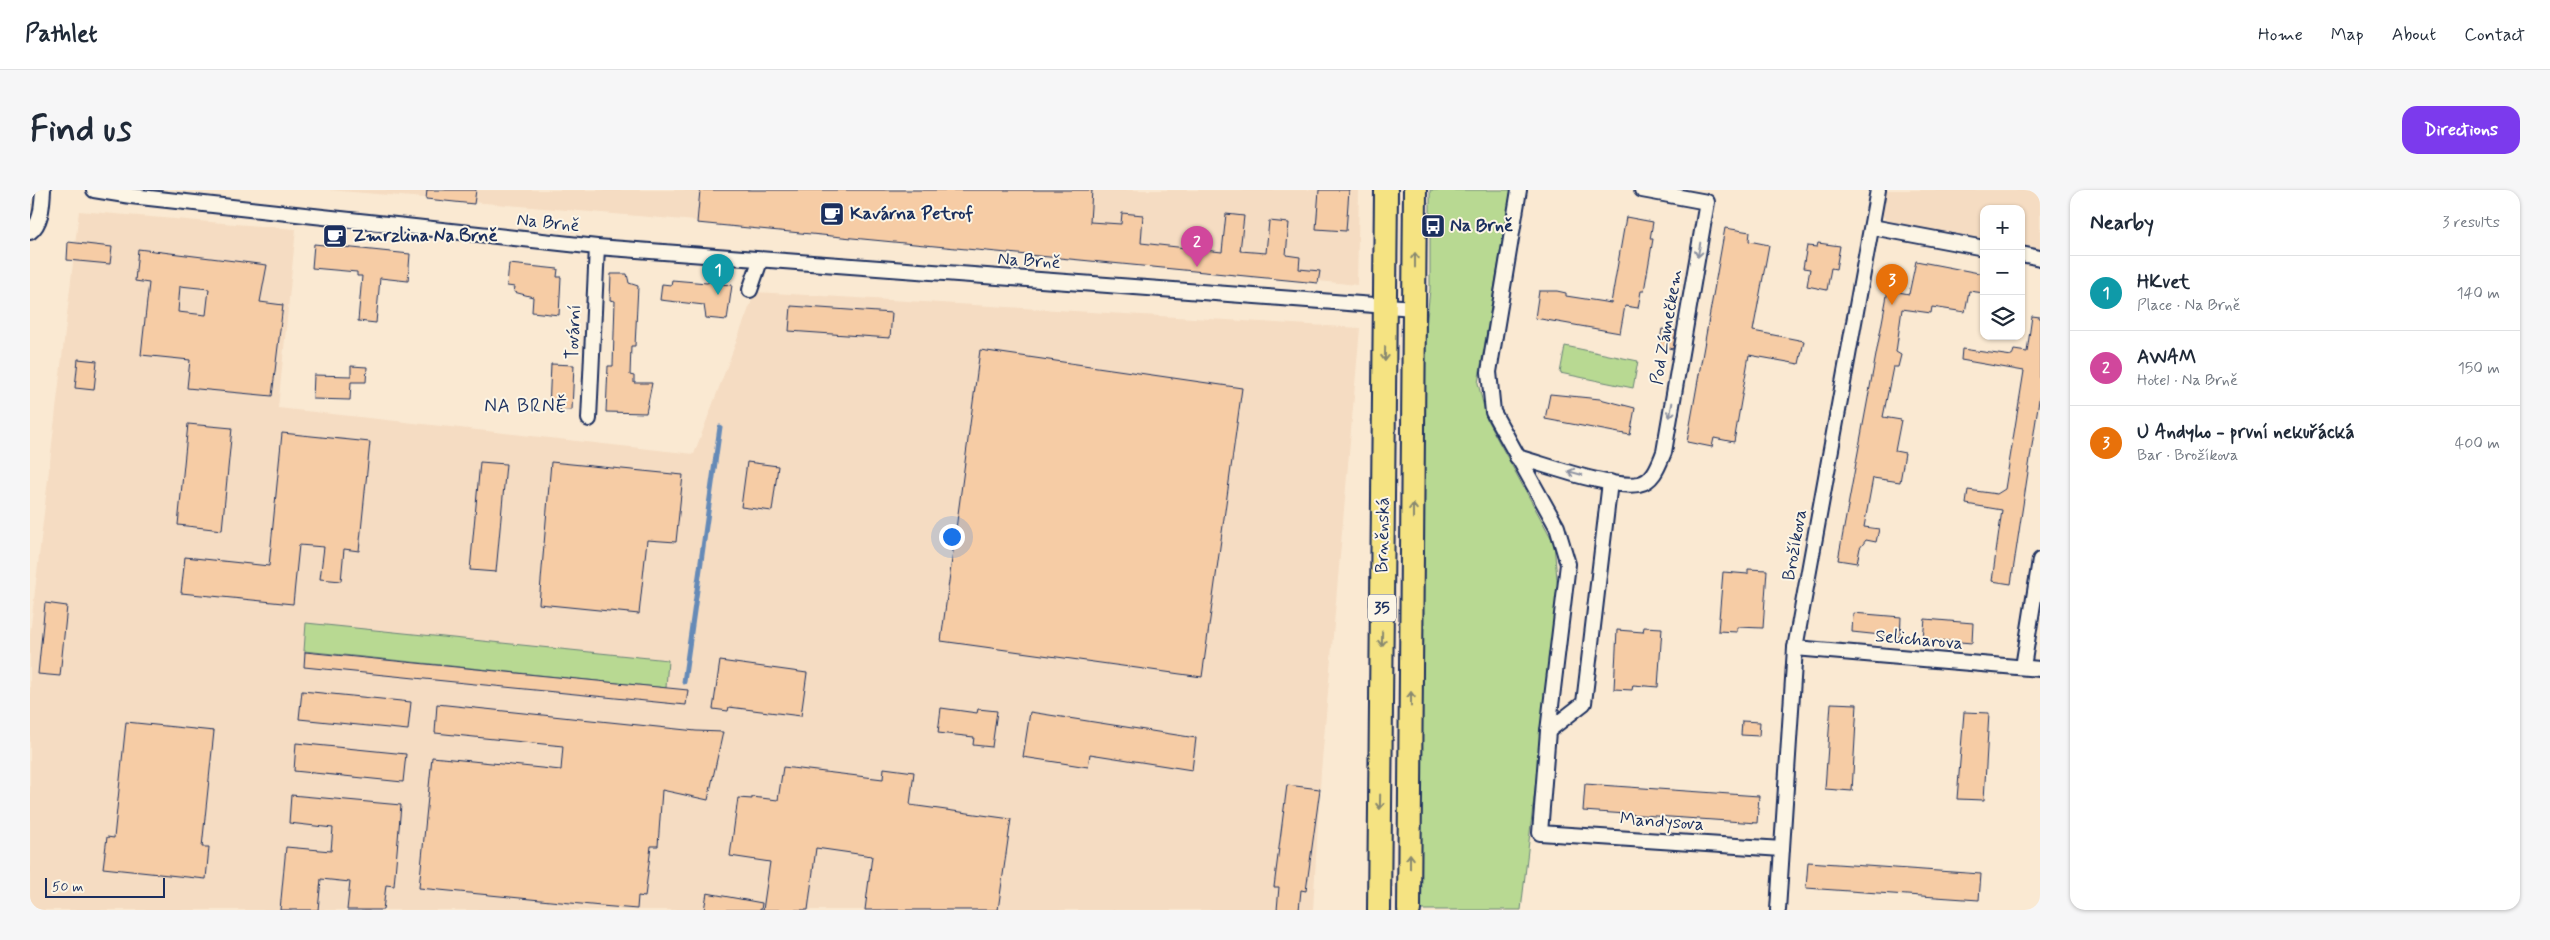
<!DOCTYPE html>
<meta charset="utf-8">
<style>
:root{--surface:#fff;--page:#f6f6f7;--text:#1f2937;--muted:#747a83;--line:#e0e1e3;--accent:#7c3aed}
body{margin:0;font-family:Mynerve,sans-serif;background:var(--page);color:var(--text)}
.controls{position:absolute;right:15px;top:15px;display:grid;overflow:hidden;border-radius:10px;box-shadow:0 1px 4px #0004}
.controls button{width:45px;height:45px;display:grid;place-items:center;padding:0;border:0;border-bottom:1px solid var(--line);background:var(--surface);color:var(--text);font:25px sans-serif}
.scale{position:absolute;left:15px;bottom:12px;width:120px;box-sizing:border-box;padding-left:5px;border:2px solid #1b2f5e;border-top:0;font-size:14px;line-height:18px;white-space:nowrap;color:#1b2f5e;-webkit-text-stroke:4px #fcf5e5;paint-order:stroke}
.you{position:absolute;left:921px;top:346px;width:18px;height:18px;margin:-12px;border:4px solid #fff;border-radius:50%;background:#1a73e8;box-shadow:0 0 0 8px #1a73e833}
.badge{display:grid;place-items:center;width:32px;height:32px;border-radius:50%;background:var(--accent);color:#fff;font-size:16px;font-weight:700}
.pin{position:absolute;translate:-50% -41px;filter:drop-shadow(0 1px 2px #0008)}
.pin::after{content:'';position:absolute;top:26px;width:18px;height:15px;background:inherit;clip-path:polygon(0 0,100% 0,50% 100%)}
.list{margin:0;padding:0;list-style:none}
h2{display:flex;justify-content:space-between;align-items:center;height:65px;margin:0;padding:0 20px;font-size:21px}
h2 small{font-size:16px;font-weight:400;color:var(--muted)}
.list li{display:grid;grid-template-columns:32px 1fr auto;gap:15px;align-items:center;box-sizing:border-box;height:75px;padding:0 20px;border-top:1px solid var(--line)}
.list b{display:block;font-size:19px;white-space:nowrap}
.list p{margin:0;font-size:16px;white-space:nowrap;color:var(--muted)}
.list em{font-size:16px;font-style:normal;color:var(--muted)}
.icon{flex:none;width:28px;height:28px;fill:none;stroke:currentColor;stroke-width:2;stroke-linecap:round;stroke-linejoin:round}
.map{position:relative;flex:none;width:2010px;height:720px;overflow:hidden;border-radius:15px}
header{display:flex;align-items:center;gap:30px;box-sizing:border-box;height:70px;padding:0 25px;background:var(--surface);border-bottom:1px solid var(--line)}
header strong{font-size:24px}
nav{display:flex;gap:28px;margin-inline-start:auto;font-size:18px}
.intro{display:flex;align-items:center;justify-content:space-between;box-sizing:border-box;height:120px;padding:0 30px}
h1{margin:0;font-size:35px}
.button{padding:12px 22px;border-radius:15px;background:var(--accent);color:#fff;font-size:18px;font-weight:700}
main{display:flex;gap:30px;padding:0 30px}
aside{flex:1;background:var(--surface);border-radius:15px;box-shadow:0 1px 4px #0004}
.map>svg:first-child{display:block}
.built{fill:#f5dcc2}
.green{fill:#b8d992;stroke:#6a8478}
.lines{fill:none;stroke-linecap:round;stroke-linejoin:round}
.stream{stroke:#658ab7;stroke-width:5}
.building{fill:#f6cca5;stroke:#1b2f5e;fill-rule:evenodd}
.street-casing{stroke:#1b2f5e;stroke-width:18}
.primary-casing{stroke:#1b2f5e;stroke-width:26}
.street{stroke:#fcf5e5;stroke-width:14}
.primary{stroke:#f5e382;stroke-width:22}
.oneway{stroke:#8c92a2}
.oneway2{stroke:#888970}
.labels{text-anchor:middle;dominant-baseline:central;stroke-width:4;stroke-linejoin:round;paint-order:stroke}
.shield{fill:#fcf5e5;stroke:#5e6a86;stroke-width:1}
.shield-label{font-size:16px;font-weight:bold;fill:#1b2f5e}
.poi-label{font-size:18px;font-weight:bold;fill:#1b2f5e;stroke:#fcf5e5;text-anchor:start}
.street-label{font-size:18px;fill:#1b2f5e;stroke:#fcf5e5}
.neighbourhood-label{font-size:19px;letter-spacing:1px;fill:#1b2f5e;stroke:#fcf5e5}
</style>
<header>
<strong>Pathlet</strong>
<nav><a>Home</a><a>Map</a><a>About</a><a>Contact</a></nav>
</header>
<div class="intro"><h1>Find us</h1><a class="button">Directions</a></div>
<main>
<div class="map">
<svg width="2010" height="720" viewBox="0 0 2010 720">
<rect width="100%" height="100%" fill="#fae9d2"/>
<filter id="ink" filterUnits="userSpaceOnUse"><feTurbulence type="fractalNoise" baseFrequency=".02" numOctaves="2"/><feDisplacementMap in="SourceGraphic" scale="10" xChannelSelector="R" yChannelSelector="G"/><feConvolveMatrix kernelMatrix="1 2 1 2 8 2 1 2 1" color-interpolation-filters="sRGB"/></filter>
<g filter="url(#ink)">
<g class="built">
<polygon points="299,0 1329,0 1327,95 928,53"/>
<polygon points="1856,0 2010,0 2010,60 1991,57 1991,19 1954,19 1954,50 1857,32 1851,22"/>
<polygon points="49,21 266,39 248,218 664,264 725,102 1330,138 1291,582 1283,720 0,720 0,444"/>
</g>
<g class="green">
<polygon points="1400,0 1481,0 1448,193 1457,230 1524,353 1528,401 1491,720 1387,720 1393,168 1400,99"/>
<polygon points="1535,156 1608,171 1603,198 1530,183"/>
<polygon points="276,433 638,470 636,498 274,461"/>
</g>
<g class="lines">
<polyline class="stream" points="654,492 690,237"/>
</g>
<g class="building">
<polygon points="397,0 446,0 444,14 396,9"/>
<polygon points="670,0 1062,0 1060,32 1091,34 1092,23 1113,25 1111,53 1192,62 1196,24 1214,26 1210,61 1236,63 1239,31 1259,33 1256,65 1270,67 1269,79 1290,81 1288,93 667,33"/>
<polygon points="1289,0 1319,0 1316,41 1286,39"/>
<polygon points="1596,27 1623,32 1620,49 1623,49 1614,101 1611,101 1608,118 1595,116 1590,143 1505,128 1509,101 1527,101 1536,103 1536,106 1581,113"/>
<polygon points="1695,38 1720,42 1719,51 1739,55 1723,141 1774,151 1769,174 1719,165 1704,252 1684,248 1682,257 1657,252"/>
<polygon points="38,52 82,57 80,74 37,70"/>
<polygon points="1788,53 1810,56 1806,79 1801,78 1797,100 1777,96 1780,79 1773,78 1777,56 1787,57"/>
<polygon points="284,54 380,64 378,91 350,88 346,133 328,131 332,86 327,86 327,82 282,78"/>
<path d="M108,59L237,75L230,112L253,115L242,206L157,198L160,170L111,165L119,93L105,91ZM150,96L179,99L176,125L148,122Z"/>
<polygon points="1886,71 1954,84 1954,103 1939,101 1935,122 1902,117 1901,123 1872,119 1866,162 1871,165 1868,177 1863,177 1853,227 1871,230 1865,261 1875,263 1870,292 1843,288 1834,337 1849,339 1846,352 1836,350 1830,358 1827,373 1808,370 1858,100 1879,104"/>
<polygon points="479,74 528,79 527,87 531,87 529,125 502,122 503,107 484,102 485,97 477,96"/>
<polygon points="581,84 597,84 599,93 608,96 605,156 601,156 600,185 604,186 604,193 622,193 616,223 576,222 578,176 583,176 585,111 580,110"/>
<polygon points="684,89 689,94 702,95 697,130 676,128 674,115 630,110 632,94 641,95 642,90 677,93"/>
<polygon points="761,116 862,123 860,148 759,141"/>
<polygon points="2002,126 2010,127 2010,203 1981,394 1962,391 1972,320 1936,314 1938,300 1967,304 1975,299 1994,181 1931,170 1932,159 1982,166 1984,160 1997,162"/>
<polygon points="1632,139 1646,141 1643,159 1629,156"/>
<polygon points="950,160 1212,198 1172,487 911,451"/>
<polygon points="48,169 67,171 64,200 45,198"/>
<polygon points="521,174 544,175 542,220 519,219"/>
<polygon points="321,176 337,177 336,192 321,192 320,210 283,209 284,185 321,186"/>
<polygon points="1520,204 1570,209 1605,218 1600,245 1515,229"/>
<polygon points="158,234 202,238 192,340 148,335"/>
<polygon points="252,243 340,252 329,361 314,359 311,391 290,389 294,357 269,355 263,414 151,403 155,367 239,376"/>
<polygon points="450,272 476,274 466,382 440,380"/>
<polygon points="521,272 653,285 646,352 617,350 609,424 509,414"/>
<polygon points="717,272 748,276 742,321 711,317"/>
<polygon points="1718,379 1737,380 1733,438 1707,437 1707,442 1688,441 1693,382 1718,384"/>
<polygon points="15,413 37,416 30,486 8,484"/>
<polygon points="1823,423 1871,427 1870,447 1822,442"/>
<polygon points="1895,429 1943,433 1942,453 1893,449"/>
<polygon points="1614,437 1632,438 1628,497 1603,495 1602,500 1584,499 1587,440 1613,442"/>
<polygon points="275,462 658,500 656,515 274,477"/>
<polygon points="690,471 777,483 771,526 699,517 698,521 683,519"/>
<polygon points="272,501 381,512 378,540 269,529"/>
<polygon points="1801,513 1827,514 1822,601 1795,599"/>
<polygon points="407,514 666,541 693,542 678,610 632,600 628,656 621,656 615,707 608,706 607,719 571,716 389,698 402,567 531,580 533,556 405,543"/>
<polygon points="911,518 947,523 948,519 967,521 962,557 943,555 944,547 908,543"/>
<polygon points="1000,522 1166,548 1162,580 1060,564 1058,577 993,567"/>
<polygon points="1934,522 1959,523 1954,610 1927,609"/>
<polygon points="1712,531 1730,532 1729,546 1711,545"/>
<polygon points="96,532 184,541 172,657 179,657 176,689 73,678 77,647 84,648"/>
<polygon points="266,553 376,564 373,592 264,581"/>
<polygon points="753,577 853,589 854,578 884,582 880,615 981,629 968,720 835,720 842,666 786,658 778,720 733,720 740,672 700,666 708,608 722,609 722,607 748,610"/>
<polygon points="1555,594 1729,606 1727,633 1553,621"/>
<polygon points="1257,595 1290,599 1276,701 1271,700 1269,720 1247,720 1249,697 1244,697"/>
<polygon points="261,605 371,615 364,696 356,695 353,720 317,720 320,692 291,689 288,720 250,720 256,657 301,661 303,638 259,633"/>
<polygon points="1778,672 1951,684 1949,710 1776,698"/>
<polygon points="677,703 732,713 731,720 674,720"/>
</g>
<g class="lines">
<defs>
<g id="street">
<polyline points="64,0 101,6 567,57 1384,118"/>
<polyline points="1489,0 1459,182 1463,222 1527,337 1538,374 1518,541 1510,643 1752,659"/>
<polyline points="1842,37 1954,58"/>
<path d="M0,42C12,33 12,14 13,0"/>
<polyline points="1991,64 2010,68"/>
<polyline points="720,100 730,71"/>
<polyline points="559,229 567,57"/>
<path d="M1487,267C1517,275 1580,299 1609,294C1624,291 1629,274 1634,262L1677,12L1612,0"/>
<polyline points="1765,458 2010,479"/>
<polyline points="1993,477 2010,370"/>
<polyline points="1518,541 1554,513 1580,292"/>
<polyline points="1748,720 1765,458 1848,0"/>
</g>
<g id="primary">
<polyline points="1349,720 1356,0"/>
<polyline points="1379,720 1385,0"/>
</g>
</defs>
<use href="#street" class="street-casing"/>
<use href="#primary" class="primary-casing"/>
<use href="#street" class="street"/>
<use href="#primary" class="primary"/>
</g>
<defs><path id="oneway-shaft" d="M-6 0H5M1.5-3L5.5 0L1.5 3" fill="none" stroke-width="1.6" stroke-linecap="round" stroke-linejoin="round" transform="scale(1.25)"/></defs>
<g class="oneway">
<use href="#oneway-shaft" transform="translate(1669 60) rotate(100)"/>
<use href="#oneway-shaft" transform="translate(1641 220) rotate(100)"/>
<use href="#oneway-shaft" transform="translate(1545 283) rotate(-165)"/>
</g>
<g class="oneway2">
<use href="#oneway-shaft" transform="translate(1385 70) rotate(-90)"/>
<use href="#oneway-shaft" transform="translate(1355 164) rotate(91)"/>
<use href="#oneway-shaft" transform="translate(1383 321) rotate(-90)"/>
<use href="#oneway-shaft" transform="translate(1352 449) rotate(91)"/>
<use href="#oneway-shaft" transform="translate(1381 509) rotate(-90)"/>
<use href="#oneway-shaft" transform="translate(1350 612) rotate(91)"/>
<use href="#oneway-shaft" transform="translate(1380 671) rotate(-90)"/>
</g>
</g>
<defs>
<symbol id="cafe-square" viewBox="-11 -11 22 22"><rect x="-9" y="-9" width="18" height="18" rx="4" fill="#1b2f5e" stroke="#fcf5e5"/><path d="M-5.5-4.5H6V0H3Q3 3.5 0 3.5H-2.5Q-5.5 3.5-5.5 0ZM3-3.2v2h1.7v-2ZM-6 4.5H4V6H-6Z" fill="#fff"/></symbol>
<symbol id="bus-square" viewBox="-11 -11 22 22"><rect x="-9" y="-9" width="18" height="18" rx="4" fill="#1b2f5e" stroke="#fcf5e5"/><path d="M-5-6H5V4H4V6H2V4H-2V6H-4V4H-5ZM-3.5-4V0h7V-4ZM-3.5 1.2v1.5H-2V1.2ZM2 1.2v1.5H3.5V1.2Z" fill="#fff"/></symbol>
</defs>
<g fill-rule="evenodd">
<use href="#cafe-square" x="788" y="10" width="28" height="28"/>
<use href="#bus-square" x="1389" y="22" width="28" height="28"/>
<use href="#cafe-square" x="291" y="32" width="28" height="28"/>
</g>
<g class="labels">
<rect class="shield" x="1338" y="404.5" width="28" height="27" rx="4"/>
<g class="shield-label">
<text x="1352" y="418">35</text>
</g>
<g class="poi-label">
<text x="820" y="24">Kavárna Petrof</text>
<text x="1420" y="36">Na Brně</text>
<text x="322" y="46">Zmrzlina Na Brně</text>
</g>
<g class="street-label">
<text transform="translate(518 33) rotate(6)">Na Brně</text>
<text transform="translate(999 71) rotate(4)">Na Brně</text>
<text transform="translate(1637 137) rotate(-80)">Pod Zámečkem</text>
<text transform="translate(544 142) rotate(-87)">Tovární</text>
<text transform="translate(1353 345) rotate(-89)">Brněnská</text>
<text transform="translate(1765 355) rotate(-80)">Brožíkova</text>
<text transform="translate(1889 450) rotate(5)">Selicharova</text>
<text transform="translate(1632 632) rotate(4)">Mandysova</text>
</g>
<g class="neighbourhood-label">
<text x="496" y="216">NA BRNĚ</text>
</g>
</g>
</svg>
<div class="controls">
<button>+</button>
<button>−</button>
<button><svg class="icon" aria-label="layers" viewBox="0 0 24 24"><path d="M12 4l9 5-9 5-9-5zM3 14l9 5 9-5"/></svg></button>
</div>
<div class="scale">50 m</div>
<div class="you"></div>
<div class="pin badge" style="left:688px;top:105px;background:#0f9aa8">1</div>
<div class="pin badge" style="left:1167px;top:77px;background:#d1479c">2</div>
<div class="pin badge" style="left:1862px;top:115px;background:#e8710a">3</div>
</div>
<aside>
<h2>Nearby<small>3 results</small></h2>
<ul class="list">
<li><span class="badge" style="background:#0f9aa8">1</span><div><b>HKvet</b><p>Place · Na Brně</p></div><em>140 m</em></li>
<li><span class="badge" style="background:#d1479c">2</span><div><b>AWAM</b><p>Hotel · Na Brně</p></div><em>150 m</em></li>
<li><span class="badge" style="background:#e8710a">3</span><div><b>U Andyho - první nekuřácká</b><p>Bar · Brožíkova</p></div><em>400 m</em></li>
</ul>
</aside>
</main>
